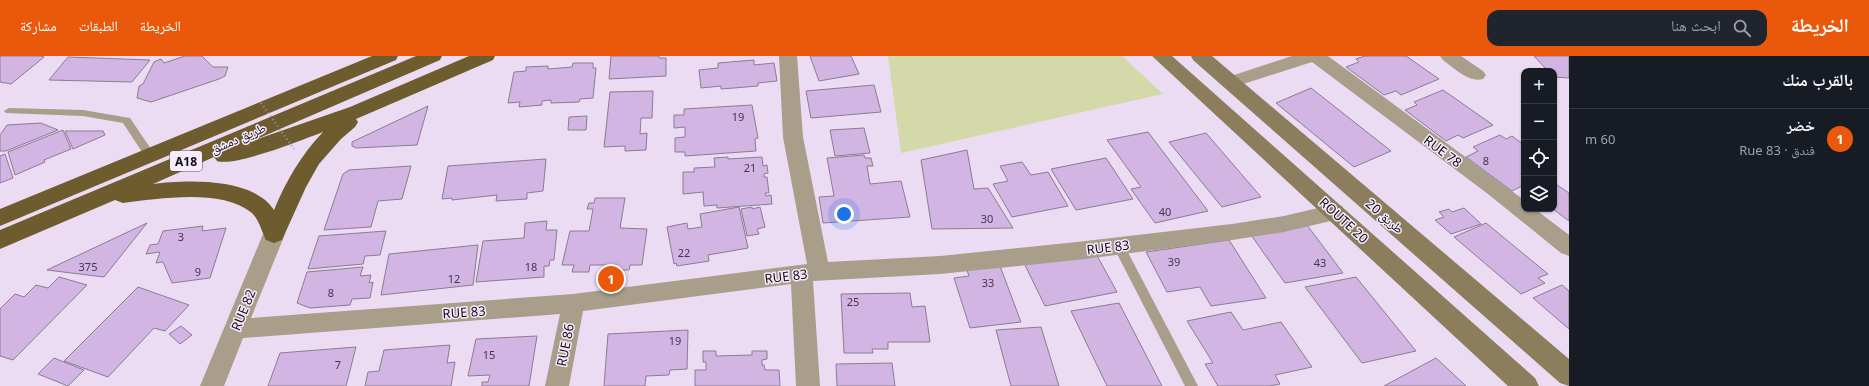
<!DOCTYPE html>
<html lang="ar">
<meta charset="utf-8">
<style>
:root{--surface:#171b24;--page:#20242c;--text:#f1f3f6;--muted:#9ea1a6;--line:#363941;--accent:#ea580c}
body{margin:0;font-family:"Noto Sans","Noto Naskh Arabic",sans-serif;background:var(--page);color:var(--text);direction:rtl}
.controls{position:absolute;right:12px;top:12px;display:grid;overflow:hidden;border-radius:8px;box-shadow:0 1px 3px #0004}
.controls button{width:36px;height:36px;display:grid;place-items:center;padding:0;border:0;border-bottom:1px solid var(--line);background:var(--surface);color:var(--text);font:20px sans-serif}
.you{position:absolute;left:844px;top:158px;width:14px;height:14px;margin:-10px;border:3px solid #fff;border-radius:50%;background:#1a73e8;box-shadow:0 0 0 6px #1a73e833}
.badge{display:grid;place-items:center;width:26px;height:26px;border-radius:50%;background:var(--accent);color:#fff;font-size:13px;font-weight:700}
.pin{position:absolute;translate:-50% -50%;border:2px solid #fff;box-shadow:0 1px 4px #0006}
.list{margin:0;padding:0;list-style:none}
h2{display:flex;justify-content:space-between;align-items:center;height:52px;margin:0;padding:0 16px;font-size:17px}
h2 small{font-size:13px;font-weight:400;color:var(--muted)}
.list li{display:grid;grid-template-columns:26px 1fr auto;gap:12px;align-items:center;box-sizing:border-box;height:60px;padding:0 16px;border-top:1px solid var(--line)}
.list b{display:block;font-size:15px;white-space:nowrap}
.list p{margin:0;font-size:13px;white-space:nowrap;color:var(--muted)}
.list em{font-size:13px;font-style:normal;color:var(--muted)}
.icon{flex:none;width:22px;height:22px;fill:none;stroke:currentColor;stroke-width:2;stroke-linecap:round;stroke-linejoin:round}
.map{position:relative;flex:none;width:1569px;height:330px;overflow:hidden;direction:ltr}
header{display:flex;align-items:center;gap:24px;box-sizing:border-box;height:56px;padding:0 20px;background:var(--accent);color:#fff}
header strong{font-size:19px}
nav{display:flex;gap:22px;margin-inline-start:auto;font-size:14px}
.search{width:280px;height:36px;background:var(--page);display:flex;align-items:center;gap:10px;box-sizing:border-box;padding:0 14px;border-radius:12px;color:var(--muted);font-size:15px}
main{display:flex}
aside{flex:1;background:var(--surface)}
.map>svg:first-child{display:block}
.green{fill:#d4d9aa}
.building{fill:#d3b5e4;stroke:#8a7c91}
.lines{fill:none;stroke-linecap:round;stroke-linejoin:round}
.service{fill:#a89e89;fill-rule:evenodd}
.minor{fill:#a89e89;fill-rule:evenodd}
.secondary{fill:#8c7d5d;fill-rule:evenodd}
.trunk{fill:#6e5b2e;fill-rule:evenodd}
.path-bridge{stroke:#a296a8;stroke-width:2.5;stroke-dasharray:1 3;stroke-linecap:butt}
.labels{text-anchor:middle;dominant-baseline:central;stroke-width:3;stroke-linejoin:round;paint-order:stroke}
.number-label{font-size:11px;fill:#423748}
.shield{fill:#f7ebfe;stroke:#57505a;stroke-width:1}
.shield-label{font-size:12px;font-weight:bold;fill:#120d14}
.street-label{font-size:13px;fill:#120d14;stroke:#f7ebfe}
</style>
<header>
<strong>الخريطة</strong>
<div class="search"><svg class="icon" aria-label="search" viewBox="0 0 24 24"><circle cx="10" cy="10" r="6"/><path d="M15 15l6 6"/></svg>ابحث هنا</div>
<nav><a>الخريطة</a><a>الطبقات</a><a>مشاركة</a></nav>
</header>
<main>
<aside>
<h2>بالقرب منك<small></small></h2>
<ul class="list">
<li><span class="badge">1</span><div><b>خضر</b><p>فندق · Rue 83</p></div><em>60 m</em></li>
</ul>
</aside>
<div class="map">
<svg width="1569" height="330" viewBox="0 0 1569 330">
<rect width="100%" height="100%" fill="#ebdcf4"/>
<polygon class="green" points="888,0 1122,0 1163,38 901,97"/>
<g class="building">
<polygon points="0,0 41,0 44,1 11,28 0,26"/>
<polygon points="185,0 202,0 213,11 228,11 225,20 219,23 151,46 137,42 139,30 143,28 154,6 161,3 164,7"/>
<polygon points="611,0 659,0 659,2 666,2 666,20 609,23"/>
<polygon points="810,0 851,0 859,18 819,25"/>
<polygon points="1365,0 1406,0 1439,23 1401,39 1396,35 1384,39 1346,11 1359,6 1356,3"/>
<polygon points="1534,0 1569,0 1569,22 1554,21 1554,15 1548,15"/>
<polygon points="68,1 150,4 132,26 49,24"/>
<polygon points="754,4 754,9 774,7 777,25 758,27 758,30 721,33 721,30 701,32 699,14 718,12 718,7"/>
<polygon points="573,7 593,7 593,12 596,12 593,42 580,43 579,46 551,47 551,44 542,45 542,49 519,51 520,46 508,47 514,16 526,15 526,11 548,10 548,13 572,11"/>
<polygon points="874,29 881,56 811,62 806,35"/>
<polygon points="1311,32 1391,95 1354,111 1276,47"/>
<polygon points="1443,34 1493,69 1463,82 1458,79 1446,85 1405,54 1417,49 1414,46"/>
<polygon points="653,35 652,62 641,62 640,78 647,77 646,94 625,95 625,90 604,91 610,36"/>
<polygon points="752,49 758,82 755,83 756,95 685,100 685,96 675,96 675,82 685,81 685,71 674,72 674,59 684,59 684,53"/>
<polygon points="428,50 417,89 356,92 352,90 352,86"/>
<polygon points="587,60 586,74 568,74 569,61"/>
<polygon points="41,67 58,74 6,95 0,95 0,79 7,69"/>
<polygon points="864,72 870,97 835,100 830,74"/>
<polygon points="63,74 71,93 44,104 45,106 15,119 8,96"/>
<polygon points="65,75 103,75 105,79 73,93"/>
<polygon points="1148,76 1208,155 1155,167 1131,133 1141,131 1107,84"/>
<polygon points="1206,77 1261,141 1222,151 1169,86"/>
<polygon points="1500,79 1506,83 1512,80 1524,89 1524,129 1512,135 1466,101 1478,95 1473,91"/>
<polygon points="967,94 974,133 988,132 1013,172 932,173 921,104"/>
<polygon points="5,98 13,122 0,127 0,100"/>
<polygon points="864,99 865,102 871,102 873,110 867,110 870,128 901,125 910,161 823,167 819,141 834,140 827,102"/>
<polygon points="728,101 728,103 762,101 763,110 767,109 768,117 764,118 764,121 767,121 769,137 765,137 766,140 771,139 772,148 717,152 717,149 704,150 703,136 683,138 683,116 694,116 694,112 715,111 714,102"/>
<polygon points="1106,102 1133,143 1076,154 1051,113"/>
<polygon points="546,103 543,135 527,137 527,143 496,145 497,139 452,144 452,142 442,143 448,110"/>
<polygon points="1022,106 1031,119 1048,116 1068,150 1012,161 993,128 1008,125 1000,110"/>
<polygon points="411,110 402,143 378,145 371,171 324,174 343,118 349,114"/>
<polygon points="1554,127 1569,137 1569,165 1553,153"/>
<polygon points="595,142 625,142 620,172 647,173 642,209 630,209 629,214 616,214 617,209 590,209 589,216 572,216 574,209 562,209 570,175 589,175 593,153 587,153 589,147 594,147"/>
<polygon points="739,151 748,192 708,199 709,205 677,210 676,207 674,208 667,171 687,167 688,173 702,171 700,158"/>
<polygon points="752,151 752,153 760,151 765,171 757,173 759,178 747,180 741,153"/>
<polygon points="1464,152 1481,168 1451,178 1435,164 1444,161 1439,156 1449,153 1452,156"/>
<polygon points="547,165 546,174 557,174 554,204 550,204 549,210 544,210 544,221 476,226 483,185 524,182 525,167"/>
<polygon points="147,167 104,221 47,214"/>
<polygon points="1486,167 1548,218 1538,222 1545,227 1521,238 1454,181"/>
<polygon points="1307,169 1343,217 1285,227 1251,179"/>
<polygon points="203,170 202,175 226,172 210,222 172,227 163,206 156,207 160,196 146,198 150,189 158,188 163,175"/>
<polygon points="386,175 380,199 365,200 363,208 308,213 319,180"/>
<polygon points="1229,184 1266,242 1211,250 1200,231 1167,236 1146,196"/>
<polygon points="478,189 473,229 381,239 389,198"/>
<polygon points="1095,196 1117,236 1045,250 1025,209"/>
<polygon points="1000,210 1021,266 970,272 954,222 969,220 967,214"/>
<polygon points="363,211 360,220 371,219 369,227 373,226 370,242 352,243 350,249 310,252 297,247 307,216"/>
<polygon points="59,221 87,229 13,304 0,300 0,253 15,238 24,241 36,229 48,232"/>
<polygon points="1356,221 1416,295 1362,307 1305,231"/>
<polygon points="1562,229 1569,235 1569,273 1533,242"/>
<polygon points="138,231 189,249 165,275 154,272 108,321 64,305"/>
<polygon points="910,237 912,251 925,250 930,286 888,286 888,293 872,293 873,297 844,297 841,238"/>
<polygon points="1119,247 1162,330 1107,330 1071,255"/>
<polygon points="1231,256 1243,274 1281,266 1312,311 1275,319 1280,328 1269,330 1218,330 1205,308 1213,307 1187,265"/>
<polygon points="181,270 192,279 180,288 169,278"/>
<polygon points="1041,271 1059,330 1011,330 996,274"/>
<polygon points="688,274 687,313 670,314 669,319 646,320 645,330 604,330 608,278"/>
<polygon points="537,280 529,330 482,330 482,326 488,326 490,319 468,320 476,283"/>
<polygon points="450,289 447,307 455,306 451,330 365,330 368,316 379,315 384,294"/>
<polygon points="356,291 346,330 268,330 280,297"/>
<polygon points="703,295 716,295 716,300 752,299 752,295 767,295 767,303 762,304 762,309 764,309 765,314 779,314 780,330 695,330 695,314 706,314 706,306 703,306"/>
<polygon points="54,302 84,314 68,330 38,318"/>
<polygon points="1436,302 1466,330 1384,330"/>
<polygon points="892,307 895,330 837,330 836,308"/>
</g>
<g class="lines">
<g class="service">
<polygon points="9,52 83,54 130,62 155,99 154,102 146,102 123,67 83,60 6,57 4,55"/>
<polygon points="1119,186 1123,187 1198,330 1185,330 1113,190 1115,187"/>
</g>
<g class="minor">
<polygon points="779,0 797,0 803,81 828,206 940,200 1077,186 1232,168 1284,160 1335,148 1342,150 1345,156 1342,162 1335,164 1284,176 1232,184 1077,204 940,218 813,225 820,330 796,330 791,228 583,255 569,330 545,330 560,258 243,282 224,330 200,330 263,178 266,172 274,170 282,172 285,178 251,262 573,238 807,208 783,81"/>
<polygon points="1292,0 1328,0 1524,144 1524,153 1535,153 1569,179 1569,200 1561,197 1488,138 1312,6 1231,32 1225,30 1222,26 1225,22"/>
<path d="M1440,0H1461L1483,15L1486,19L1483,23C1469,27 1454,12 1443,4Z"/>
</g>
<g class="secondary">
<polygon points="1152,0 1172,0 1535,322 1539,330 1508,330"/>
<polygon points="1191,0 1212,0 1569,303 1569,330 1560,327 1193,4"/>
</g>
<g class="trunk">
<polygon points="372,0 398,0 396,4 0,170 0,153"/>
<path d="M416,0H442L440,4L252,85L350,51L469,0H495L493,4L356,63L358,66L355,71L341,83L319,108L306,131L282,184L274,187L266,184C262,176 259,164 252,157C221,132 159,143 123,147L115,144L0,193V174ZM323,76C301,99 286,125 274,154C253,121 186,124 153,128L214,101L217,105C235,111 302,84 323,76Z"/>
</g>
<polyline class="path-bridge" points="261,47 294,93"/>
</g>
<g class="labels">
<g class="number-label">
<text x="738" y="60">19</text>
<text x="1486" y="104">8</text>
<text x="750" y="111">21</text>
<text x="1165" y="155">40</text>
<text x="987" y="162">30</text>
<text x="181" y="180">3</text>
<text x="684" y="196">22</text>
<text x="1174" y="205">39</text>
<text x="1320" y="206">43</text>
<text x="88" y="210">375</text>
<text x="531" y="210">18</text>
<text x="198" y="215">9</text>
<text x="454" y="222">12</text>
<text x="988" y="226">33</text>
<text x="331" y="236">8</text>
<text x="853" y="245">25</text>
<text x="675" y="284">19</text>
<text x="489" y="298">15</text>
<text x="338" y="308">7</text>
</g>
<rect class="shield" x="170" y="95" width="32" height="20" rx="3"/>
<g class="shield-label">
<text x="186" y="105">A18</text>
</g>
<g class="street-label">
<text transform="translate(238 82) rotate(-23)">طريق دمشق</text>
<text transform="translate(1443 95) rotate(37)">RUE 78</text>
<text transform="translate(1385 160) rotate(41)">طريق 20</text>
<text transform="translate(1344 164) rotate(42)">ROUTE 20</text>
<text transform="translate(1108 191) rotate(-7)">RUE 83</text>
<text transform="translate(786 220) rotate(-7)">RUE 83</text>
<text transform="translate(243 254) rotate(-68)">RUE 82</text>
<text transform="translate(464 256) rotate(-4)">RUE 83</text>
<text transform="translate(565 289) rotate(-79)">RUE 86</text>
</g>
</g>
</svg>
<div class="controls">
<button>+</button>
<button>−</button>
<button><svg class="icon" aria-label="locate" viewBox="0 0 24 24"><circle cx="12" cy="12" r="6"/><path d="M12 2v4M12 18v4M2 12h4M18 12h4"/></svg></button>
<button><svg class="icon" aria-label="layers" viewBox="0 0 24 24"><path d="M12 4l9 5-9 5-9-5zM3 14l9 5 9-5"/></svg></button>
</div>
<div class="you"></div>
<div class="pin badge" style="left:611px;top:223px">1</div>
</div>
</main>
